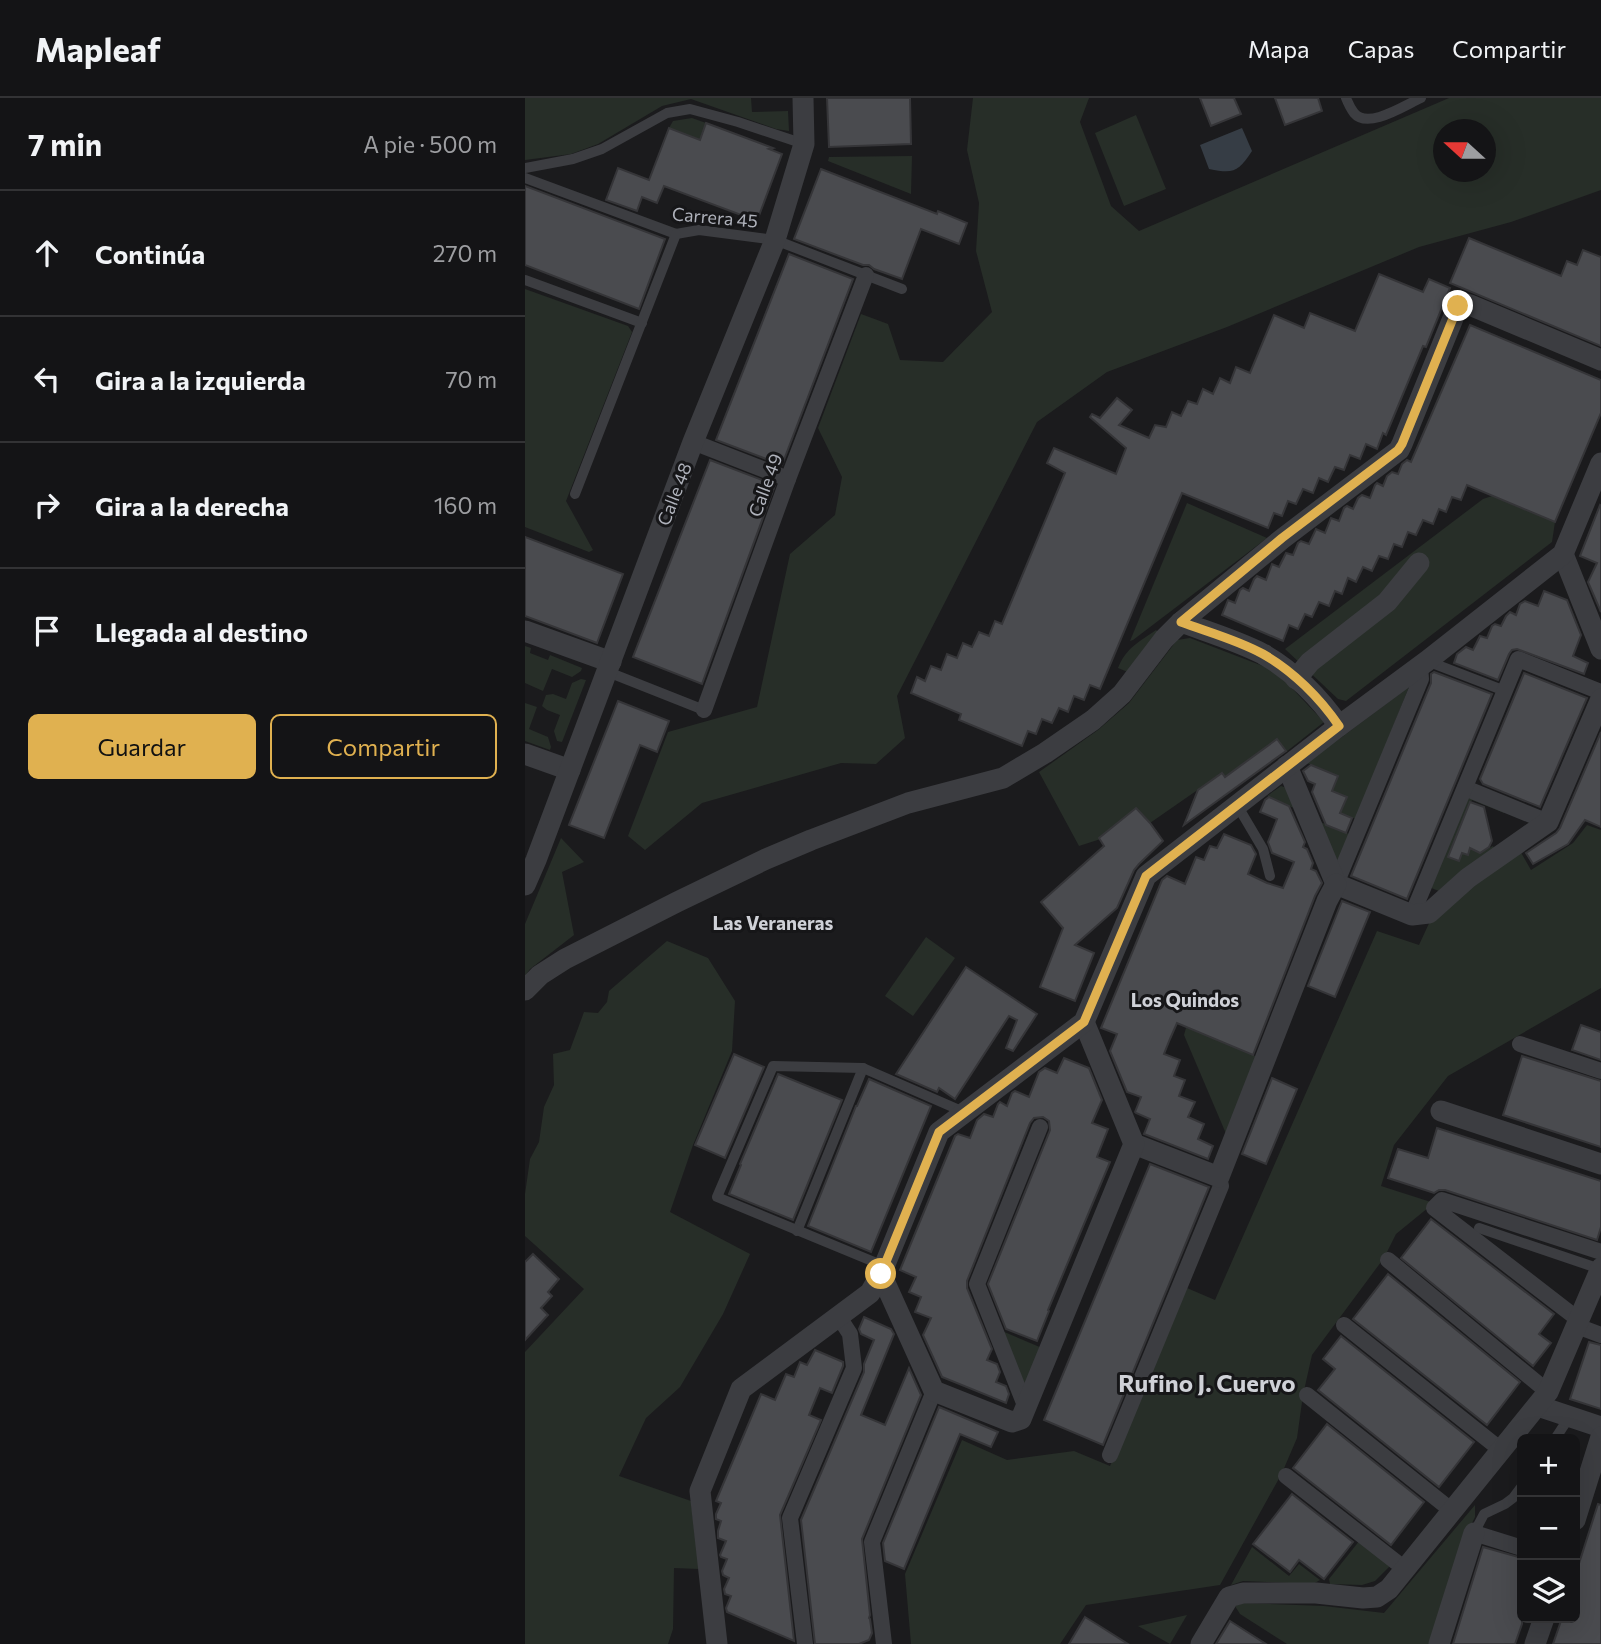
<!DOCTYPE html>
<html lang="es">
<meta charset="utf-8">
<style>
:root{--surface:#141416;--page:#1d1d1f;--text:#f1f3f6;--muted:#9d9ea1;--line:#333335;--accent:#e0b150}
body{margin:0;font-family:Commissioner,sans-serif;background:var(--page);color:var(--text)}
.controls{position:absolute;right:21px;bottom:21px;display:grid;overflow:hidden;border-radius:10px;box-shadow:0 7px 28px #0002}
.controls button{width:63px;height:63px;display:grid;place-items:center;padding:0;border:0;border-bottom:2px solid var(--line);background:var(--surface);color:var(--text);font:35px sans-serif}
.compass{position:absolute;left:908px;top:21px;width:63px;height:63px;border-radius:50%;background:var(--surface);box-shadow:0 7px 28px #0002;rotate:291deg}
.stop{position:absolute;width:21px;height:21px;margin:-16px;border:5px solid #e0b150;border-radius:50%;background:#fff}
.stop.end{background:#e0b150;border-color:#fff;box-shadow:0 2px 7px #0008}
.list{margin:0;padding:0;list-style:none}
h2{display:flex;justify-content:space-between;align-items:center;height:91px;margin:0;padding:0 28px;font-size:30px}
h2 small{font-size:23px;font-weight:400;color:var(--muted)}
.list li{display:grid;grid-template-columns:46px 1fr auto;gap:21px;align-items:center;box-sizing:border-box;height:126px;padding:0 28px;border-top:2px solid var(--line)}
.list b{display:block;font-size:26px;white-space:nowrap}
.list em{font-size:23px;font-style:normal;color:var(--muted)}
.actions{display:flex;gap:14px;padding:21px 28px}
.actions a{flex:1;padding:16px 0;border:2px solid var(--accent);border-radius:10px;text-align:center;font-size:24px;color:var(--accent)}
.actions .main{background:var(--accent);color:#111}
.icon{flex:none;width:38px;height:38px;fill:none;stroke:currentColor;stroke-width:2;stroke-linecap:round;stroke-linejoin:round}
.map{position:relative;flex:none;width:1076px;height:1546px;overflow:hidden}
header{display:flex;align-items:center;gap:42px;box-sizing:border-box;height:98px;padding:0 35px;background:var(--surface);border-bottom:2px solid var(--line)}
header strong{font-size:33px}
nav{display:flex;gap:38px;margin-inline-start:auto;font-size:24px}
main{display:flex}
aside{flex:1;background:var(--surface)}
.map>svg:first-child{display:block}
.green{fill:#272e28;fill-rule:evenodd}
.water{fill:#363d45}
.building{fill:#4a4b4f;stroke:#353538;stroke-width:2}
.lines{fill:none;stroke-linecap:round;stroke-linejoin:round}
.service{stroke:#3c3d41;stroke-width:10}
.pedestrian{stroke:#3c3d41;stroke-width:16}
.minor{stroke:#3c3d41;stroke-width:21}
.route{stroke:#e0b150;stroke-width:9}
.labels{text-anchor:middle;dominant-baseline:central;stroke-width:6;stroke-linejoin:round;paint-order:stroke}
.street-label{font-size:18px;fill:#afb2bb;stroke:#161618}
.neighbourhood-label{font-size:19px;font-weight:bold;fill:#cfd1d7;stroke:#161618}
.district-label{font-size:24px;font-weight:bold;fill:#cfd1d7;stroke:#161618}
</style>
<header>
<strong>Mapleaf</strong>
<nav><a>Mapa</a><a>Capas</a><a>Compartir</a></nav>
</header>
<main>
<aside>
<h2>7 min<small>A pie · 500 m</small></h2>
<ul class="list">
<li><svg class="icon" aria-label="ahead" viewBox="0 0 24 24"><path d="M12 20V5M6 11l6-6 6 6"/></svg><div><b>Continúa</b></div><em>270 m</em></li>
<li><svg class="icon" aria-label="left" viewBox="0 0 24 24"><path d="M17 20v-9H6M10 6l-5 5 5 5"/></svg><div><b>Gira a la izquierda</b></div><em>70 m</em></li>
<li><svg class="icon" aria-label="right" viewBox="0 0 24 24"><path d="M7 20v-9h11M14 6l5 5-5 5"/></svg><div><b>Gira a la derecha</b></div><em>160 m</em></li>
<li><svg class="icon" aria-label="arrive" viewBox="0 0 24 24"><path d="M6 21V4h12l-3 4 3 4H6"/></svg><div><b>Llegada al destino</b></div></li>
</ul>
<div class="actions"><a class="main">Guardar</a><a>Compartir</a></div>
</aside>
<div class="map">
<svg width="1076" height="1546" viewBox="0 0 1076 1546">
<rect width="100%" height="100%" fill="#1b1b1d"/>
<g class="green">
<polygon points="0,0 226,0 227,14 263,13 264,33 251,31 166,1 137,8 73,46 46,56 0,62"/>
<path d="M448,0H564L555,24L586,108L614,133L924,0H1076V92L986,124L894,149L702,229L582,274L512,324L372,598L380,640L351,666L316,665L177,705L120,752L103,738L143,634L232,609L265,456L310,417L317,379L293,330L336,216L363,226L375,262L418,264L467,214L451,153L454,105L442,52ZM918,32H960V74H918Z"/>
<polygon points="611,17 641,91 599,108 570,35"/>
<polygon points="167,20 181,25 175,42 144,30 148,23"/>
<polygon points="387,58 386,96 303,63 304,59"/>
<polygon points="0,191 103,228 107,234 41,403 68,452 64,454 0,429"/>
<polygon points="967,398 1030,424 1027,444 821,603 813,601 760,551 958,401"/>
<polygon points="662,405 742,440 608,542 605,543"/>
<path d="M631,532L633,534L605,575L593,570C601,550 614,544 631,532Z"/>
<polygon points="665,540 743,570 762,585 799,624 761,654 752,642 700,679 697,675 625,725 554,748 514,674 573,632 604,605 652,542"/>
<polygon points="0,548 6,550 5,555 23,562 25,557 57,570 56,573 47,579 27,571 18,593 0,585"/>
<polygon points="56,581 61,582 37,644 32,643 29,633 35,617 22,612 17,608 21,597 28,596 41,601 47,585"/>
<polygon points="884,589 831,721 815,715 821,700 807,693 813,678 782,665"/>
<polygon points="0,605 12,609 4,631 23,639 26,649 25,652 0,643"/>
<polygon points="756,688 762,690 773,712 742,698"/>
<polygon points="944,695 981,710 979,715 947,702 924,759 937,755 943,757 945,750 955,755 968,748 969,750 916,794 904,789"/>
<polygon points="793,723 824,736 815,769"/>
<polygon points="1062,727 1076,732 1076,890 923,978 869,1047 856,1088 909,1105 871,1136 859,1160 787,1257 778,1297 772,1340 757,1375 695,1487 561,1507 535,1546 386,1546 380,1476 437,1342 482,1362 549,1353 585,1368 662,1190 690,1202 852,833 894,847 906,821 994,751 1006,772 1048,745"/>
<polygon points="36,740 59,764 37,774 49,837 5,871 0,878 0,826"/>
<polygon points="401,839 430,860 388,918 360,898"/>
<polygon points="142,843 183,860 210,903 207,953 168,1047 145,1114 225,1156 198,1216 155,1289 121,1320 94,1378 166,1403 174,1471 149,1470 148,1531 143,1546 0,1546 0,1254 59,1191 0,1138 0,1096 5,1061 14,1044 19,1009 29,987 28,956 45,952 59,914 73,915 82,904 84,893"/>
<polygon points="661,930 667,931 730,958 733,962 702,1038 659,937"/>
<polygon points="477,1233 517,1250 501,1289"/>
<polygon points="950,1407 950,1419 944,1431 906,1546 762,1546 715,1516 710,1508 717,1505 799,1508 859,1515"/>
<polygon points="835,1442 867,1466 850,1483 837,1487 805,1486 804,1481"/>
<polygon points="727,1449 764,1478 774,1466 795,1482 788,1486 718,1483 706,1487"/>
<polygon points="662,1517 645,1546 613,1528"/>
</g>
<path class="water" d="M717,30L727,53C713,74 709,76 684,71L675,47Z"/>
<g class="building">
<polygon points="302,0 385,0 386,46 304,49"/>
<polygon points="675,0 709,0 716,16 686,28"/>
<polygon points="750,0 793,0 797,13 760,27"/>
<polygon points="181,25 248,50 244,51 257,56 232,123 139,88 132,105 117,99 112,113 81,102 93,70 124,82 144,30 175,42"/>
<polygon points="296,71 412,116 413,113 442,125 434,146 396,131 377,181 349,171 344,167 338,167 269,141"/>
<polygon points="0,88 140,141 114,211 0,167"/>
<polygon points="944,140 1036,178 1042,163 1052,167 1058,152 1076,159 1076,248 925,185"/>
<polygon points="264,156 328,181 257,367 191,342"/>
<polygon points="854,176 898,194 904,181 925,190 901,249 898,248 861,337 858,335 852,351 841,346 835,361 825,357 819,372 810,369 803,384 794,380 788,395 778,391 771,406 763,403 757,418 749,415 743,430 657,395 575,591 565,587 559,602 549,598 543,614 534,610 527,625 517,621 511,636 503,633 497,648 434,622 436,616 386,595 392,579 400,583 406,568 416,572 422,556 432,560 438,545 447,549 454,534 464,538 470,523 477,526 540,375 522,365 529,350 591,376 601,350 565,319 567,316 575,320 592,300 607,312 594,327 624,340 630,327 641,329 647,314 656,318 663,303 672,306 678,291 688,296 695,280 705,285 711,269 725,275 749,217 779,230 785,215 830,233"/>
<polygon points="945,227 1076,282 1076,315 1030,424 942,387 936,402 927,399 921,414 914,411 908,426 898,422 891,437 883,434 877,449 869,446 863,461 854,458 847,473 838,469 831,484 823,480 817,496 810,493 804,508 794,504 787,519 780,516 773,531 764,527 758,543 697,517 703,502 710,505 715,492 718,490 724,493 729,481 732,478 741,482 747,466 754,469 761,455 768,457 773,445 776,443 784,446 791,431 800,435 806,420 814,423 819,410 822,408 828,411 833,400 837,397 845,400 850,387 852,385 858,388 862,378 867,374 873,376 877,366 882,362 886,364"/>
<polygon points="185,362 250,387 177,586 108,559"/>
<polygon points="1075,407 1076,408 1076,514 1063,484 1072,465 1055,458"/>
<polygon points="0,439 98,476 72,545 0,518"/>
<polygon points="1019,493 1042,502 1056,537 1048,558 1063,565 1059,576 992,551 987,552 984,556 973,582 929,565 932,556 941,549 948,552 955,538 962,540 967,528 970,526 976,528 981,518 985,514 991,517 995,506 1000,503 1013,508"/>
<polygon points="909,574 967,596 882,801 826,778 906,585 906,576"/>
<polygon points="999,575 1062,600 1015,709 958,686 955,681"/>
<polygon points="93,603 144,623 132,654 115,647 79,740 44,727"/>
<polygon points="1076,634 1076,729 1060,722 1043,746 1008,766 1001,755 1031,735 1035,730"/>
<polygon points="752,641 761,653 659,727 673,692 697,675 700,679"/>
<polygon points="786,667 813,678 807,693 822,699 815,715 827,720 821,735 801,727 787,694 790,686 783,683 778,673"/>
<polygon points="744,699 764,708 780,744 778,749 782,751 788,765 786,771 791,773 797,785 790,798 728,957 652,925 645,941 639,956 655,962 649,978 660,982 654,998 670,1004 663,1019 679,1026 673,1041 688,1048 683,1061 619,1036 625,1021 611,1015 610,1014 616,999 602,994 585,953 592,936 576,930 637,782 642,778 660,786 671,759 679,762 685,748 692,750 699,736 726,747 731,756 723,776 742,785 758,790 769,764 747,755 743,744 752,721 735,714 740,702"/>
<polygon points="945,704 959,709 967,743 964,749 955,755 945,750 943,757 937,755 934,763 923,759"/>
<polygon points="611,710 625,725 638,743 614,766 609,772 592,810 550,847 569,855 550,903 515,889 538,830 516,804 579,748 574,740"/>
<polygon points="817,803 845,814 810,899 783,888"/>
<polygon points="441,869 512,916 488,953 481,950 492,922 484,918 430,1001 414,990 412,994 371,976"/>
<polygon points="1056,927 1076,934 1076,962 1047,952"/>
<polygon points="209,956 239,969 200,1060 170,1047"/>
<polygon points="997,958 1076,983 1076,1049 978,1017"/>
<polygon points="539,960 564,970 577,1002 567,1025 583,1031 572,1059 585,1064 523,1212 524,1213 512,1243 481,1231 463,1186 525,1032 524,1023 518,1019 509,1020 505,1025 442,1183 442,1190 467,1251 462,1262 472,1266 475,1274 471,1284 481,1288 484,1296 481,1305 417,1279 398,1237 406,1220 390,1214 396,1199 384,1194 391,1179 375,1172 430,1038 433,1036 445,1040 452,1022 459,1016 468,1019 473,1006 475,1004 482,1008 487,995 490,993 504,999 514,974 520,970 532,975"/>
<polygon points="253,976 317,1002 268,1122 204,1096 216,1067 215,1066"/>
<polygon points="747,980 772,991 741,1066 717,1056"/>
<polygon points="344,981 406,1008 346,1154 283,1128 331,1008 332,1008"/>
<polygon points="912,1030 1076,1083 1076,1129 1072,1142 920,1092 914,1092 909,1095 863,1080 873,1051 903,1060"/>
<polygon points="625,1066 684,1089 578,1347 519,1322"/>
<polygon points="906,1121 1029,1216 1014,1236 1026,1245 1008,1268 876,1160"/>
<polygon points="8,1156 34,1181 23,1194 27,1198 16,1210 23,1217 0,1242 0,1164"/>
<polygon points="863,1176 995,1284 962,1327 828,1221"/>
<polygon points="339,1219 366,1231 369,1236 336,1317 360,1327 384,1270 396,1297 337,1441 345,1517 344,1520 345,1521 347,1535 344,1542 334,1546 290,1546 276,1422 339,1274 339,1266 349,1242 336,1236 334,1231"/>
<polygon points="816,1238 949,1344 914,1389 793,1292 810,1271 798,1261"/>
<polygon points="1064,1244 1076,1247 1076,1311 1045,1301"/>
<polygon points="290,1252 318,1264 318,1268 307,1295 295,1290 284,1317 296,1322 255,1417 269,1543 202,1514 201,1510 206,1498 200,1496 199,1491 204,1480 198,1477 197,1473 202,1461 196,1459 195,1457 201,1443 193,1440 193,1433 196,1423 191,1421 191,1416 196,1405 191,1403 236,1296 250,1302 261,1276 269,1279 275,1264 282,1267"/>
<polygon points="414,1309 473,1334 466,1349 435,1336 379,1471 360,1463 358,1445"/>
<polygon points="802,1326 899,1404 866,1447 768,1370"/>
<polygon points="767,1396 828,1444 799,1481 774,1462 765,1474 728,1446"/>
<polygon points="1073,1406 1076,1407 1076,1546 1028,1546 1037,1520 1050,1520 1050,1478"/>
<polygon points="958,1449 997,1460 997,1526 990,1546 928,1546"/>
<polygon points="560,1519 573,1527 603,1546 544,1546"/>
<polygon points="705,1523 741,1546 691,1546"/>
</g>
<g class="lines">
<g class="service">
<path d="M821,0C823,5 826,11 829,15C843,32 880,7 896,0"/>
<polyline points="0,70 48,61 77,51 142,15 165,11 213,24 279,46"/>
<polyline points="0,80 151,136 174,132 250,142 377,191"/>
<polyline points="0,182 117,225"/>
<polyline points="50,396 151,136"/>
<polyline points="902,563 980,593"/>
<polyline points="83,574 179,612"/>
<polyline points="712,707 738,751 745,778"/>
<polyline points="954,1130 1075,1171"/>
<polyline points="272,1133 338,970"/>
<polyline points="359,1168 192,1099 248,968 338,970 439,1014"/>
<polyline points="1030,1341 1045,1318"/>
<polyline points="949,1435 959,1416 980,1406 988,1400 997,1388"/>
</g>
<g class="pedestrian">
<polyline points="168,344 263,381"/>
<polyline points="179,612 263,381 341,177"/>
<polyline points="940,690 1023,724"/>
<polyline points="811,786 896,581 895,568"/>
<polyline points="887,817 993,561 1076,594"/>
<polyline points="995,946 1076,973"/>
<polyline points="863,1162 1023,1294"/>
<polyline points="1054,1222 909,1110 917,1102 1076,1154"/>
<polyline points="819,1227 976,1352"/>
<polyline points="1052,1228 1076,1237"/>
<polyline points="782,1297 926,1412"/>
<polyline points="501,1310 452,1186 515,1029"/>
<polyline points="585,1357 696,1088 694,1079"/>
<polyline points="761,1378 880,1471"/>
<polyline points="949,1435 997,1450"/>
<polyline points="280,1546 265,1420 329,1270 325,1236 314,1219"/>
<polyline points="359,1546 347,1444 409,1293"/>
</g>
<g class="minor">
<polyline points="1038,456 1076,551"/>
<path d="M656,524C683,534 713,543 738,556C768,573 795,600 814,628"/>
<polyline points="0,533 86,564"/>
<polyline points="771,581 785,564 862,504 894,465"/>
<polyline points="0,656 45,672"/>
<polyline points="762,668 811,786 887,817 904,815 943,780 1023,724 1076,601"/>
<polyline points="0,787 11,762 168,344 250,142 279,46 278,0"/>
<polyline points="0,892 15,877 40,861 152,804 241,761 286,742 383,705 478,680 520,655 568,622 597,596 639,541 656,524 757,441 874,352 877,346 933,208 941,206 945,207 1076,262"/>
<polyline points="916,1013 1076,1066"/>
<polyline points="609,1046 694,1079 802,803 811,786"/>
<polyline points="356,1176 409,1293 487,1324 496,1321 609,1046 559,924"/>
<polyline points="1013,1308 1076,1329"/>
<polyline points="1050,1422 1076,1339"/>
<polyline points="192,1546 175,1393 216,1291 345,1195 356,1176 414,1034 559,924 621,778 814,628 902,563 1038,456 1076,365"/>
<polyline points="676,1546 704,1499 718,1495 791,1495 838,1500 852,1499 864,1491 1023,1294 1076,1170"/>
<polyline points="914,1546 949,1435"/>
<polyline points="1010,1546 1019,1520"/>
</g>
</g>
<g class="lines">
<path class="route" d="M356,1176L414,1034L559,924L621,778L814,628C795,600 768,573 738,556C713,542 683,534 656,524L757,440L873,352L877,346L933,208"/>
</g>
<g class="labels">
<g class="street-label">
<text transform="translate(190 119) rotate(5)">Carrera 45</text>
<text transform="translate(240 387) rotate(-70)">Calle 49</text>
<text transform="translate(149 396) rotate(-69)">Calle 48</text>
</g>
<g class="neighbourhood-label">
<text x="248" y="824">Las Veraneras</text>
<text x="660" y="901">Los Quindos</text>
</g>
<g class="district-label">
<text x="682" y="1284">Rufino J. Cuervo</text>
</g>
</g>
</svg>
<div class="controls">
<button>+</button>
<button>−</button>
<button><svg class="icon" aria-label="layers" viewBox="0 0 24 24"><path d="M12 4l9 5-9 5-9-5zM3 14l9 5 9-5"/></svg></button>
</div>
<svg class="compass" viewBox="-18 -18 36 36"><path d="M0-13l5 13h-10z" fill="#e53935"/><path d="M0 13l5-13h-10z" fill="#9d9ea1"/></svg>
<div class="stop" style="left:356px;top:1176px"></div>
<div class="stop end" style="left:933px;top:208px"></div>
</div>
</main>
